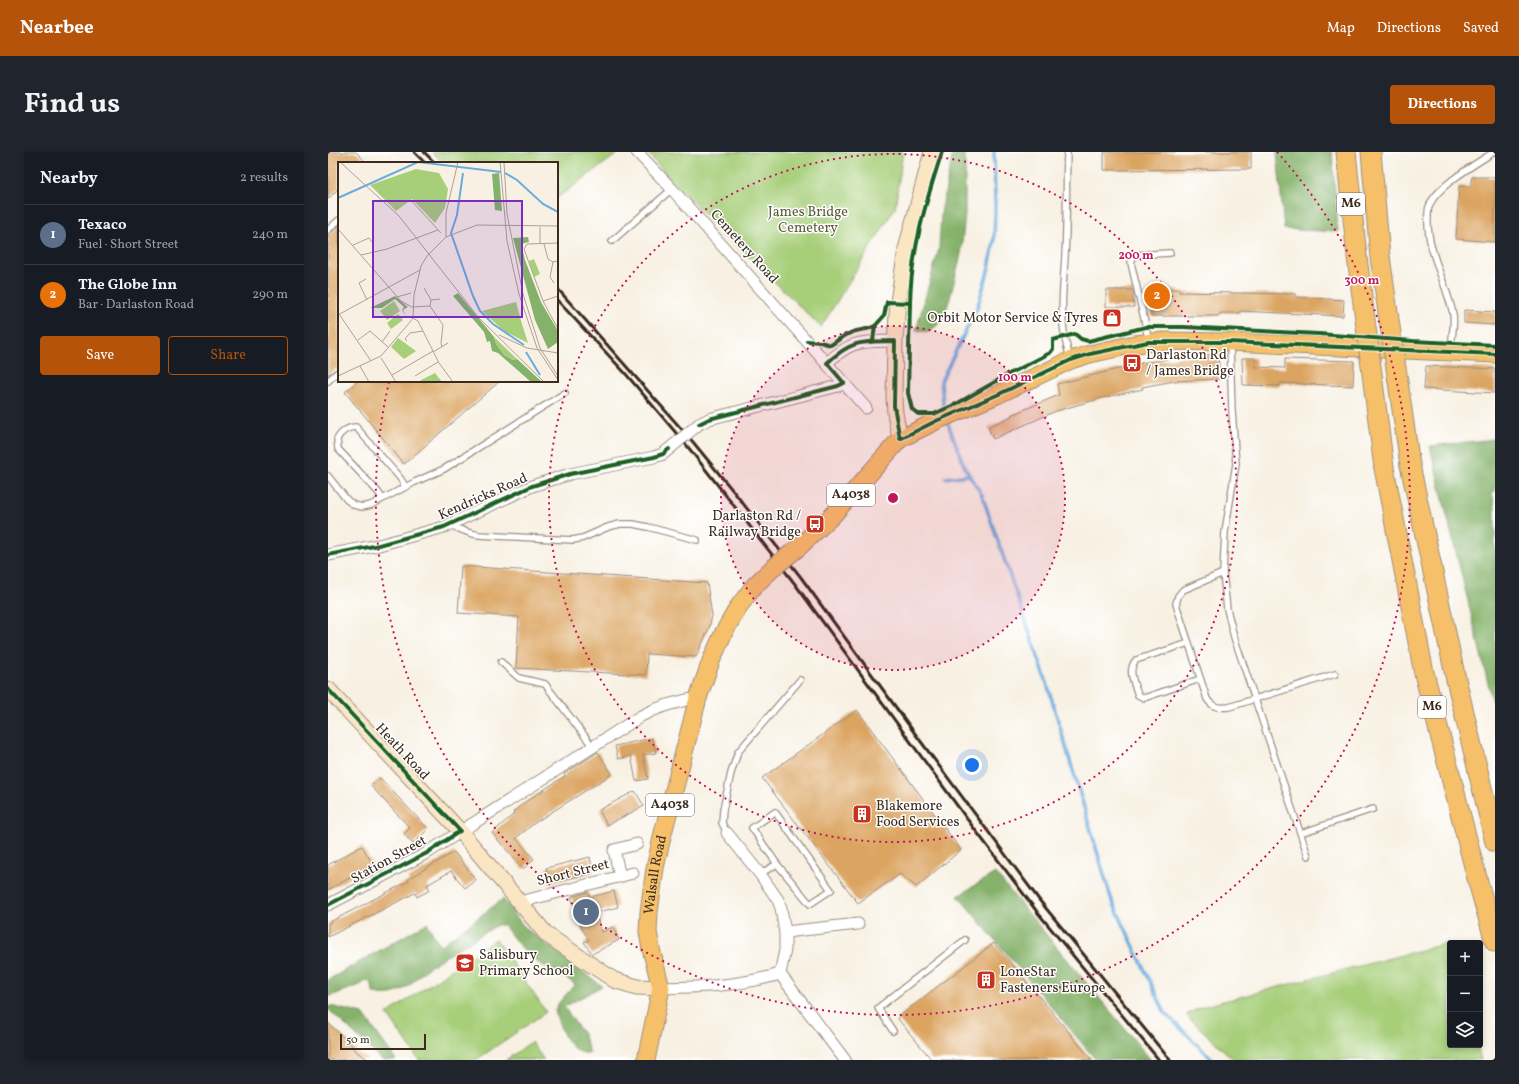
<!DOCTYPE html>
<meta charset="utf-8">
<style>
:root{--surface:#171b24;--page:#20242c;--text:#f1f3f6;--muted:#9ea1a6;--line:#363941;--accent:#b45309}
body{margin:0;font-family:Vollkorn,serif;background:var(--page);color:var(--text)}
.controls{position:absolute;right:12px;bottom:12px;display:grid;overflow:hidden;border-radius:4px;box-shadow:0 2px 6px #0003}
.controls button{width:36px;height:36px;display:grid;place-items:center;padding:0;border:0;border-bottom:1px solid var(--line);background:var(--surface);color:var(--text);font:20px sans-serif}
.scale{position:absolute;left:12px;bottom:10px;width:86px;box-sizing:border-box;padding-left:4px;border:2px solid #3b2a1e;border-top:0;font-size:11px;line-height:14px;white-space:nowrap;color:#3b2a1e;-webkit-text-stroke:3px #fff;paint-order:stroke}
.you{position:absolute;left:644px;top:613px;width:14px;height:14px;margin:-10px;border:3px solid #fff;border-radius:50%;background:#1a73e8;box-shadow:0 0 0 6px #1a73e833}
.badge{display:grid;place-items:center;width:26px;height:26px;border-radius:50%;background:var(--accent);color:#fff;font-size:13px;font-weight:700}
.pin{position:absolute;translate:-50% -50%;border:2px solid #fff;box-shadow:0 1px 4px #0006}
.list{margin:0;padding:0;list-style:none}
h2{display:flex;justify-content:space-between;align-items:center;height:52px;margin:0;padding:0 16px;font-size:17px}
h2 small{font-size:13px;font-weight:400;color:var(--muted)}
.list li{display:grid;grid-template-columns:26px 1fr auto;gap:12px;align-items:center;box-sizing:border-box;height:60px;padding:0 16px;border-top:1px solid var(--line)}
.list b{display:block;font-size:15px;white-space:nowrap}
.list p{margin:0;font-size:13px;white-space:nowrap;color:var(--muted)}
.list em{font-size:13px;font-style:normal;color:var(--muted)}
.actions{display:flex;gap:8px;padding:12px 16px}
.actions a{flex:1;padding:9px 0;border:1px solid var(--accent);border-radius:4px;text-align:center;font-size:14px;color:var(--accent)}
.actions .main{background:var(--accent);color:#fff}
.icon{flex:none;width:22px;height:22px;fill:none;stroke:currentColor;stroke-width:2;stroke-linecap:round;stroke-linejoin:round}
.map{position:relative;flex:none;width:1167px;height:908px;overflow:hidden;border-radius:4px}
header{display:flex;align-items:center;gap:24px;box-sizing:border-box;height:56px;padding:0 20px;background:var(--accent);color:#fff}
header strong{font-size:19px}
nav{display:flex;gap:22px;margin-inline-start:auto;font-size:14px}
.intro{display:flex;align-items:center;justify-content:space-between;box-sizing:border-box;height:96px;padding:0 24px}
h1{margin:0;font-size:28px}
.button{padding:10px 18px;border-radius:4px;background:var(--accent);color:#fff;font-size:14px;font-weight:700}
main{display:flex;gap:24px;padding:0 24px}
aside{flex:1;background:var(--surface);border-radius:4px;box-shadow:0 2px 6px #0003}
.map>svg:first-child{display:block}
.green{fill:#a7cf7a;stroke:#717c4c}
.forest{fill:#85b26a;stroke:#606e44}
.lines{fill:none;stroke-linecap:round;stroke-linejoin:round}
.stream{stroke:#6aacde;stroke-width:3.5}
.building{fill:#dba461}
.lane-casing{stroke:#9a8e80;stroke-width:8}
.street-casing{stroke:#9a8e80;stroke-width:13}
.secondary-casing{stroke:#9a8e80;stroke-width:17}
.primary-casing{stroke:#9a8e80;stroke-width:19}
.highway-casing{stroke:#9a8e80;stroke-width:21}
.lane{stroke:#fff;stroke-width:5.5}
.street{stroke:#fff;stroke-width:11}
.secondary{stroke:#fbe6c4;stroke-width:15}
.primary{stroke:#f6c06b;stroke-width:17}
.highway{stroke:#f6c06b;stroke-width:19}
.rail{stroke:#3b2a1e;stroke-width:3}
.street-bridge-casing{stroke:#9a8e80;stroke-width:13;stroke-linecap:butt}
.primary-bridge-casing{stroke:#9a8e80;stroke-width:19;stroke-linecap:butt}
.highway-bridge-casing{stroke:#9a8e80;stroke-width:21;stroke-linecap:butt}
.street-bridge{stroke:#fff;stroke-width:11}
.primary-bridge{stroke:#f6c06b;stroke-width:17}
.highway-bridge{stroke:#f6c06b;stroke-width:19}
.cycleway-casing{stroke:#fff;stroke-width:6}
.cycleway{stroke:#1b5e20;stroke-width:4}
.ring{fill:none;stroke:#c2185b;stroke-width:2;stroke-dasharray:2 4}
.labels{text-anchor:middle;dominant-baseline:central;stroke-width:3;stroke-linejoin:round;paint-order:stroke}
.shield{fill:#fff;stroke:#766a62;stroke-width:1}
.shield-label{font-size:13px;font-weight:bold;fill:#3b2a1e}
.park-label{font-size:14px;fill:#5b5c3a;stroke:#fff}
.street-label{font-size:14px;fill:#3b2a1e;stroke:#fff}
.poi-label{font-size:14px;fill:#3b2a1e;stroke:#fff;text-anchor:start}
.inset-river{fill:none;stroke:#6aacde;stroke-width:2}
.inset-road{fill:none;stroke:#aca194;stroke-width:1}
.view{fill:#7b2cbf;fill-opacity:0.15;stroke:#7b2cbf;stroke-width:2}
.inset-edge{fill:none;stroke:#3b2a1e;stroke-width:2}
.centre{fill:#c2185b;stroke:#fff;stroke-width:2}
.ring-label{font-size:12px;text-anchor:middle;font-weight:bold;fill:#c2185b;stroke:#fff;stroke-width:3;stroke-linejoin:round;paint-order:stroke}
</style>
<header>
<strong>Nearbee</strong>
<nav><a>Map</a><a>Directions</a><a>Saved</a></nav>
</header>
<div class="intro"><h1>Find us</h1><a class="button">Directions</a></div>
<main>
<aside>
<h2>Nearby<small>2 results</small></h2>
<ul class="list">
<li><span class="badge" style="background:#5c6f8a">1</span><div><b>Texaco</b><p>Fuel · Short Street</p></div><em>240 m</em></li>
<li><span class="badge" style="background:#e8710a">2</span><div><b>The Globe Inn</b><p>Bar · Darlaston Road</p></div><em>290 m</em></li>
</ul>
<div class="actions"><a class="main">Save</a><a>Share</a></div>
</aside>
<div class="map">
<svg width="1167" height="908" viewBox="0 0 1167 908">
<rect width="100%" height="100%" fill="#fff"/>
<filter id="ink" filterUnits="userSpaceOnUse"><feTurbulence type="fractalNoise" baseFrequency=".025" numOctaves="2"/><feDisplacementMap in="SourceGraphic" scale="8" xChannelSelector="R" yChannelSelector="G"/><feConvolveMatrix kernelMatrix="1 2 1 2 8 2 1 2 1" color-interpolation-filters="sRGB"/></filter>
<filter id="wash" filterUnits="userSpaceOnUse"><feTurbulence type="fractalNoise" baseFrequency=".012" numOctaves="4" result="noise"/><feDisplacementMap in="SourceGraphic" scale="16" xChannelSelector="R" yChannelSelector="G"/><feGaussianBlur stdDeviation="0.9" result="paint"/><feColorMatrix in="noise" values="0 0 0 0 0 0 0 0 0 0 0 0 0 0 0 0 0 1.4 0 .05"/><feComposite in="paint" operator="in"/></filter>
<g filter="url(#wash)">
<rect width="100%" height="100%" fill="#f8f1e3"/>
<g class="green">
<polygon points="104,0 292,0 229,46 229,11 115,11"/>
<polygon points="319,0 575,0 567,56 493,175 349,35"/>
<polygon points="168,787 218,860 148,908 91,908 59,862"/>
<polygon points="1120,791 1122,799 1122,893 1149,893 1153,908 906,908 858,863 873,855"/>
<polygon points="203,890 216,908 178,908"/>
</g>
<g class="forest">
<polygon points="625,0 637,0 637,61 633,102 621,150 613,170 601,180 588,178 611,97 613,61"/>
<polygon points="949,0 1004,0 1010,80 956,77"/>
<polygon points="1167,287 1167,340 1164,341 1167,356 1167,560 1102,294"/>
<polygon points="667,721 823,908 768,908 630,744"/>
<path d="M175,747L197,776L274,834L236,855L255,882L262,901C241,904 232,876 227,859L229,853L247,832C238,825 227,822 217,815C199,804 187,789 176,773H169C147,787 123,800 101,815C91,822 84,834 72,839C63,843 55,843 45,841L44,833L40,828L32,833L0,845V828L99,771L112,794Z"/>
<polygon points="2,854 35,862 68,908 54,908 0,857"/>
</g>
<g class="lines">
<g class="stream">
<polyline points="616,260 613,229 649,156 661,116 666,90 667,57 666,0"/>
<polyline points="619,269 637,316 654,343 717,525 783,746 837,861 885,908"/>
<polyline points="617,326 641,323"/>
</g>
</g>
<g id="blocks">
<g class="building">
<polygon points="0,0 28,0 39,11 11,11 11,36 0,47"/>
<polygon points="776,0 923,0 923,17 776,18"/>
<polygon points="1144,25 1167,25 1167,90 1128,87 1131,34 1142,35"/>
<polygon points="11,74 11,215 0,223 0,83"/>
<polygon points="823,137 851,137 851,140 968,142 968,145 1016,148 1015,164 912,159 912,161 892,161 892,164 823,164"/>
<polygon points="778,138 805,138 806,155 778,155"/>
<polygon points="1136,158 1167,160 1167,173 1136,171"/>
<polygon points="890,202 892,227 846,229 814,235 815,237 774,246 728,259 665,287 660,275 684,264 683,263 731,243 729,232 814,211 852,205"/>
<polygon points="914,206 927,206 928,215 957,216 957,207 1026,209 1025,234 952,231 952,234 915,233"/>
<polygon points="1098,214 1167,217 1167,241 1096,237"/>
<polygon points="30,229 172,229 76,312 17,240"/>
<polygon points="133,414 379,431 384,464 381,476 368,505 319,502 318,523 188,516 191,465 130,461"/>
<polygon points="529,558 633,698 588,735 572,722 530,751 434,626"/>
<polygon points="324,586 328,601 315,603 320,627 308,629 303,604 290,607 287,594"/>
<polygon points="270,600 284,622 208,670 188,686 206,707 195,717 164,681 186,662 185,660 197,650 237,624 236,622"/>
<polygon points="52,626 100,677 85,692 76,682 82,676 43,634"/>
<polygon points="307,639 316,654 279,673 271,658"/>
<polygon points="34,694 45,713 0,738 0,713"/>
<polygon points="126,700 148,728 137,736 123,719 99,733 102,738 89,745 87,741 0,785 0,771 81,729 80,727"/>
<polygon points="262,705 265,721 221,731 218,716"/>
<polygon points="286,739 290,755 267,761 274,780 285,775 291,788 264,802 256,790 261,788 253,775 243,745 260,740 262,745"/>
<polygon points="666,791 764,908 604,908 569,866"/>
<polygon points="0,871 21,890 29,900 41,908 0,908"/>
</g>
</g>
</g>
<g filter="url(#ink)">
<use href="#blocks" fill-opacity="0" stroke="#9a8e80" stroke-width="1"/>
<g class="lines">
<defs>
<g id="lane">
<path d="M739,0C738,34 739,69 737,104C735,141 730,170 742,206"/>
<polyline points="0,78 11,68"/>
<polyline points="284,89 344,37"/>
<polyline points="820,188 818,175 803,111 806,103 842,101"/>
<polyline points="902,193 904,259 908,312 897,380 895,421 899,457 906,485 980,704"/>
<path d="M1123,198C1123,187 1127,173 1125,162C1118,129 1098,98 1100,64C1100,61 1100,57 1101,55C1107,35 1149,11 1166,0"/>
<polyline points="0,229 11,219"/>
<polyline points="0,324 19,348 26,353 34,355 43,353 87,330 116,317 237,241"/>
<path d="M54,346L50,340L10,297L9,287C13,280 20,275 28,275L72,326L77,334"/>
<polyline points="120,373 142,381 151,383 245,388 255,386 280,375 292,372 305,372 320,375 369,388"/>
<path d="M895,421L855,438L850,444L848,452L879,547C885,556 891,556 901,555L1007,522"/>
<path d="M861,491L808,508C799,518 806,531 810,543L816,546L872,527"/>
<polyline points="173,510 191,526 217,532 265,595"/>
<polyline points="399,681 394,671 395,658 403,621 410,600 472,528"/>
<polyline points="973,681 1045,657"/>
<polyline points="432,722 449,712 424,676 447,660 503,738 482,752 449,712"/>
<polyline points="565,879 550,856 637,788"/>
</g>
<g id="street">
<polyline points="309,0 344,37 538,256"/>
<path d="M499,211C525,187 534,190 567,189"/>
<polyline points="371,272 381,267 510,234 516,231"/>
<polyline points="0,403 51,393 116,375 204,334 242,322 326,305 335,302 341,297"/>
<polyline points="399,681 432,722 450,748 453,756 457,780"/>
<polyline points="292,725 286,698 309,692"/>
<polyline points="192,750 305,721"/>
<path d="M0,753L99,701L313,564C332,554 349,549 370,546"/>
<polyline points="452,822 457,798 457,780 530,772"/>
<polyline points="452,822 517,908"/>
<path d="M333,836C375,835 411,834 452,822"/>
</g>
<g id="secondary">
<polyline points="572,287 567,261 566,246 567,189 570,150 578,97 604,0"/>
<polyline points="0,537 132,679 219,783 286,828 309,835 333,836"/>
</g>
<g id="primary">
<polyline points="471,395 505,363 572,287 608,269 669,243 743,208 762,202 807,192 836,189 901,190 1167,202"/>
<path id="s1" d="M318,908L333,836L323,797L320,780L321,760L327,716L335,681L370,546L383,509L396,480L411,454L427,433"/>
</g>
<g id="highway">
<polyline points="1018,0 1029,105"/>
<polyline points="1043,0 1052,105"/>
<polyline points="1082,313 1127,523 1167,690"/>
<polyline points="1056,316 1096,521 1150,730 1167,790"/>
</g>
</defs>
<use href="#lane" class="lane-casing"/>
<use href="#street" class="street-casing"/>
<use href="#secondary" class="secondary-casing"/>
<use href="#primary" class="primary-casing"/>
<use href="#highway" class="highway-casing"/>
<use href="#lane" class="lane"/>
<use href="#street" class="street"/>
<use href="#secondary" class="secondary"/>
<use href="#primary" class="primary"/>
<use href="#highway" class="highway"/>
<g class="rail">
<polyline points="86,0 97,11"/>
<polyline points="96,0 107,11"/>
<polyline points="229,136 365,290 406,340 472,424 591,587 712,749 842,908"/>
<polyline points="229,148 297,221 360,295 467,432 639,667 710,761 831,908"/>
</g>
<defs>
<polyline id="street-bridge" points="341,297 371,272"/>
<polyline id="primary-bridge" points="427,433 445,416 471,395"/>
<g id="highway-bridge">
<polyline points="1029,105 1056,316"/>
<polyline points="1052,105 1082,313"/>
</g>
</defs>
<use href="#street-bridge" class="street-bridge-casing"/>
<use href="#primary-bridge" class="primary-bridge-casing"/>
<use href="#highway-bridge" class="highway-bridge-casing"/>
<use href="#street-bridge" class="street-bridge"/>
<use href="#primary-bridge" class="primary-bridge"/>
<use href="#highway-bridge" class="highway-bridge"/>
<defs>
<g id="cycleway">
<path d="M582,151C583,99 598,49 614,0"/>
<path d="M479,189L492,190L503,193C511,187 519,181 528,179C535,177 540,178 547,174"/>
<polyline points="545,189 547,174 556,164 559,150 582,151 580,241 584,257 590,262 606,262 630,251 681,222 722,201 725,197 725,188 747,182 753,187 760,189 818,175 855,175 991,182 1085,189 1167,193"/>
<path d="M371,272L381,267L510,234L516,231L499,211C525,187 534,190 567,189L566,254L572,287L608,269L669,243L743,208L762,202L820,190H901L1167,202"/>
<polyline points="0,403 51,393 116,375 204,334 242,322 326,305 335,302 341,297"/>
<polyline points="0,537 132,679 99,701 0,753"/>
</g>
</defs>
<use href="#cycleway" class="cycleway-casing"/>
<use href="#cycleway" class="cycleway"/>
</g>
</g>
<circle cx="565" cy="346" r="172" fill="#c2185b" fill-opacity=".12"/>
<g class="ring">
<circle cx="565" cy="346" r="172"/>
<circle cx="565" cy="346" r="344"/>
<path d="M949 0A517 517 0 1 1 61 230"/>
</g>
<defs>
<symbol id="shop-square" viewBox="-11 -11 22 22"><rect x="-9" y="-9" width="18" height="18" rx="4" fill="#c8321e" stroke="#fff"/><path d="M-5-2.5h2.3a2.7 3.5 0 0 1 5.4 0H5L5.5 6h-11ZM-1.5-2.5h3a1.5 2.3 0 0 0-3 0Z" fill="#fff"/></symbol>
<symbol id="bus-square" viewBox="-11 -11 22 22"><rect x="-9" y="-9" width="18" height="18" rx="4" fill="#c8321e" stroke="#fff"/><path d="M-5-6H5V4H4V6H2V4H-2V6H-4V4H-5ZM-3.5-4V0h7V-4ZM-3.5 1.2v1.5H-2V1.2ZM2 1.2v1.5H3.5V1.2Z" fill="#fff"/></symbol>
<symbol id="building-square" viewBox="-11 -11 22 22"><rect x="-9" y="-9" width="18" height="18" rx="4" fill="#c8321e" stroke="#fff"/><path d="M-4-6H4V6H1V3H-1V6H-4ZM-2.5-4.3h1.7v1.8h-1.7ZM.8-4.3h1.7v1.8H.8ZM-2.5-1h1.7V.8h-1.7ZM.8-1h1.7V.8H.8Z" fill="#fff"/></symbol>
<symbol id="school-square" viewBox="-11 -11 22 22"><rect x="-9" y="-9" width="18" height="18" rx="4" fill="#c8321e" stroke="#fff"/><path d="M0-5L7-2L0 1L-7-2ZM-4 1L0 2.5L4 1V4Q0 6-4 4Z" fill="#fff"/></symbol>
</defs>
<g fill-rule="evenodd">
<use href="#shop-square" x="773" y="155" width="22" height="22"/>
<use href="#bus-square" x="793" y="200" width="22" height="22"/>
<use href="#bus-square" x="476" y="361" width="22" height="22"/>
<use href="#building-square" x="523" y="651" width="22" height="22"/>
<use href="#school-square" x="126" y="800" width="22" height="22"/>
<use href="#building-square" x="647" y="817" width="22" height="22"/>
</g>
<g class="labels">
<g class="shield">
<rect x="1009" y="41" width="28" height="22" rx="3"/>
<rect x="499" y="332" width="48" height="22" rx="3"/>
<rect x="1090" y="544" width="28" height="22" rx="3"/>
<rect x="318" y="642" width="48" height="22" rx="3"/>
</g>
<g class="shield-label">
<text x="1023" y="52">M6</text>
<text x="523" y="343">A4038</text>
<text x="1104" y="555">M6</text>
<text x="342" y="653">A4038</text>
</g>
<g class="park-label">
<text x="480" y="60">James Bridge<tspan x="480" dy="16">Cemetery</tspan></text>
</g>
<g class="street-label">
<text transform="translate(416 95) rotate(48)">Cemetery Road</text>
<text transform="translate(155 345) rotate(-24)">Kendricks Road</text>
<text transform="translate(74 600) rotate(47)">Heath Road</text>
<text transform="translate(61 708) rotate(-29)">Station Street</text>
<text transform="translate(245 721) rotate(-14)">Short Street</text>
<text stroke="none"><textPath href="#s1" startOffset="189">Walsall Road</textPath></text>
</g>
<g class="poi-label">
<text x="770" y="166" text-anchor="end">Orbit Motor Service &amp; Tyres</text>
<text x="818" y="203">Darlaston Rd<tspan x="818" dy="16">/ James Bridge</tspan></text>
<text x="473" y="364" text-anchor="end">Darlaston Rd /<tspan x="473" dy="16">Railway Bridge</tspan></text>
<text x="548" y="654">Blakemore<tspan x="548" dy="16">Food Services</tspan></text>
<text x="151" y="803">Salisbury<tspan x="151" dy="16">Primary School</tspan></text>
<text x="672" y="820">LoneStar<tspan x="672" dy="16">Fasteners Europe</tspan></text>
</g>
</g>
<g transform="translate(10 10)">
<rect width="220" height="220" fill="#f8f1e3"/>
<path d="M78,7L101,11L110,27L107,46L97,61L74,37L58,49L32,23ZM196,97L202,112L196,115L191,99ZM56,139L62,149L49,158L42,149ZM178,140L184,162L190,181L166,169L144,149ZM60,152L65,158L53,167L49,161ZM156,175L179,197L175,198L166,193L158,182ZM60,176L78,189L66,197L53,185ZM97,211L104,220H80L85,217Z" fill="#a7cf7a"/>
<path d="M161,11L164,49L157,48L154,12ZM190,75L191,80L183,82L187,98L203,140L220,169V180L210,187L197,158L175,76ZM120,131L156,175L158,182L166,193L175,198L179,197L204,220H193L160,191L154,189L152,179L149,180L146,170L115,134ZM57,134L70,145L65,148L68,154L64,148L66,145L57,137L44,146H32Z" fill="#85b26a"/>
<path class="inset-river" d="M125,11L119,53L113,71L135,134L142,149L155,162L186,183M167,11L179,18L205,42L220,50M0,36L80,0L163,10M188,190L202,213"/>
<path class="inset-road" d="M2,0L61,54L141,156L206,220M162,0L169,79L181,132L199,186L220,218M166,0L169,52L185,132L202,186L220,214M73,38L103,71M202,65V82M0,67L63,139L74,145L92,144M108,75V51L120,0M220,81L189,82L186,87L205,139L220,167M206,82L210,97L215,100L220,99M15,83L31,76L34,80M23,93L49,87L100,68M215,100L212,115L216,121M28,117L21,121L29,138M86,126L93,138M59,135L73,131M205,139L220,134M92,144L105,163L103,181L104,185M92,144L93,138L102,137M1,152L33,199M0,153L82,108M75,156L80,159L101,201L115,220M161,173L189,186L220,191M20,178L32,169L50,185M69,179L67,177L72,171L85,169M44,180L52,169M95,190L110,181M43,196L58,220M22,204L31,220M54,213L95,189M0,214L43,194L72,160L75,156L76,133L83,104L89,94L108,75L139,63L220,64M77,214L100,200"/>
<path class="view" d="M35,39H184V155H35Z"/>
<rect width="220" height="220" class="inset-edge"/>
</g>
<circle cx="565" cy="346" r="6" class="centre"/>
<g class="ring-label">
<text x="808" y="107">200 m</text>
<text x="1034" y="132">300 m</text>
<text x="687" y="229">100 m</text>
</g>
</svg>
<div class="controls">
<button>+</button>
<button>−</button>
<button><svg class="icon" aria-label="layers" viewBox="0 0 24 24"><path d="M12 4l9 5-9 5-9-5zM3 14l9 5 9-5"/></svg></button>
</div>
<div class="scale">50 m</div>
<div class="you"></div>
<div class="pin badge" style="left:258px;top:760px;background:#5c6f8a">1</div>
<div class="pin badge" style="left:829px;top:144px;background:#e8710a">2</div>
</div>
</main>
